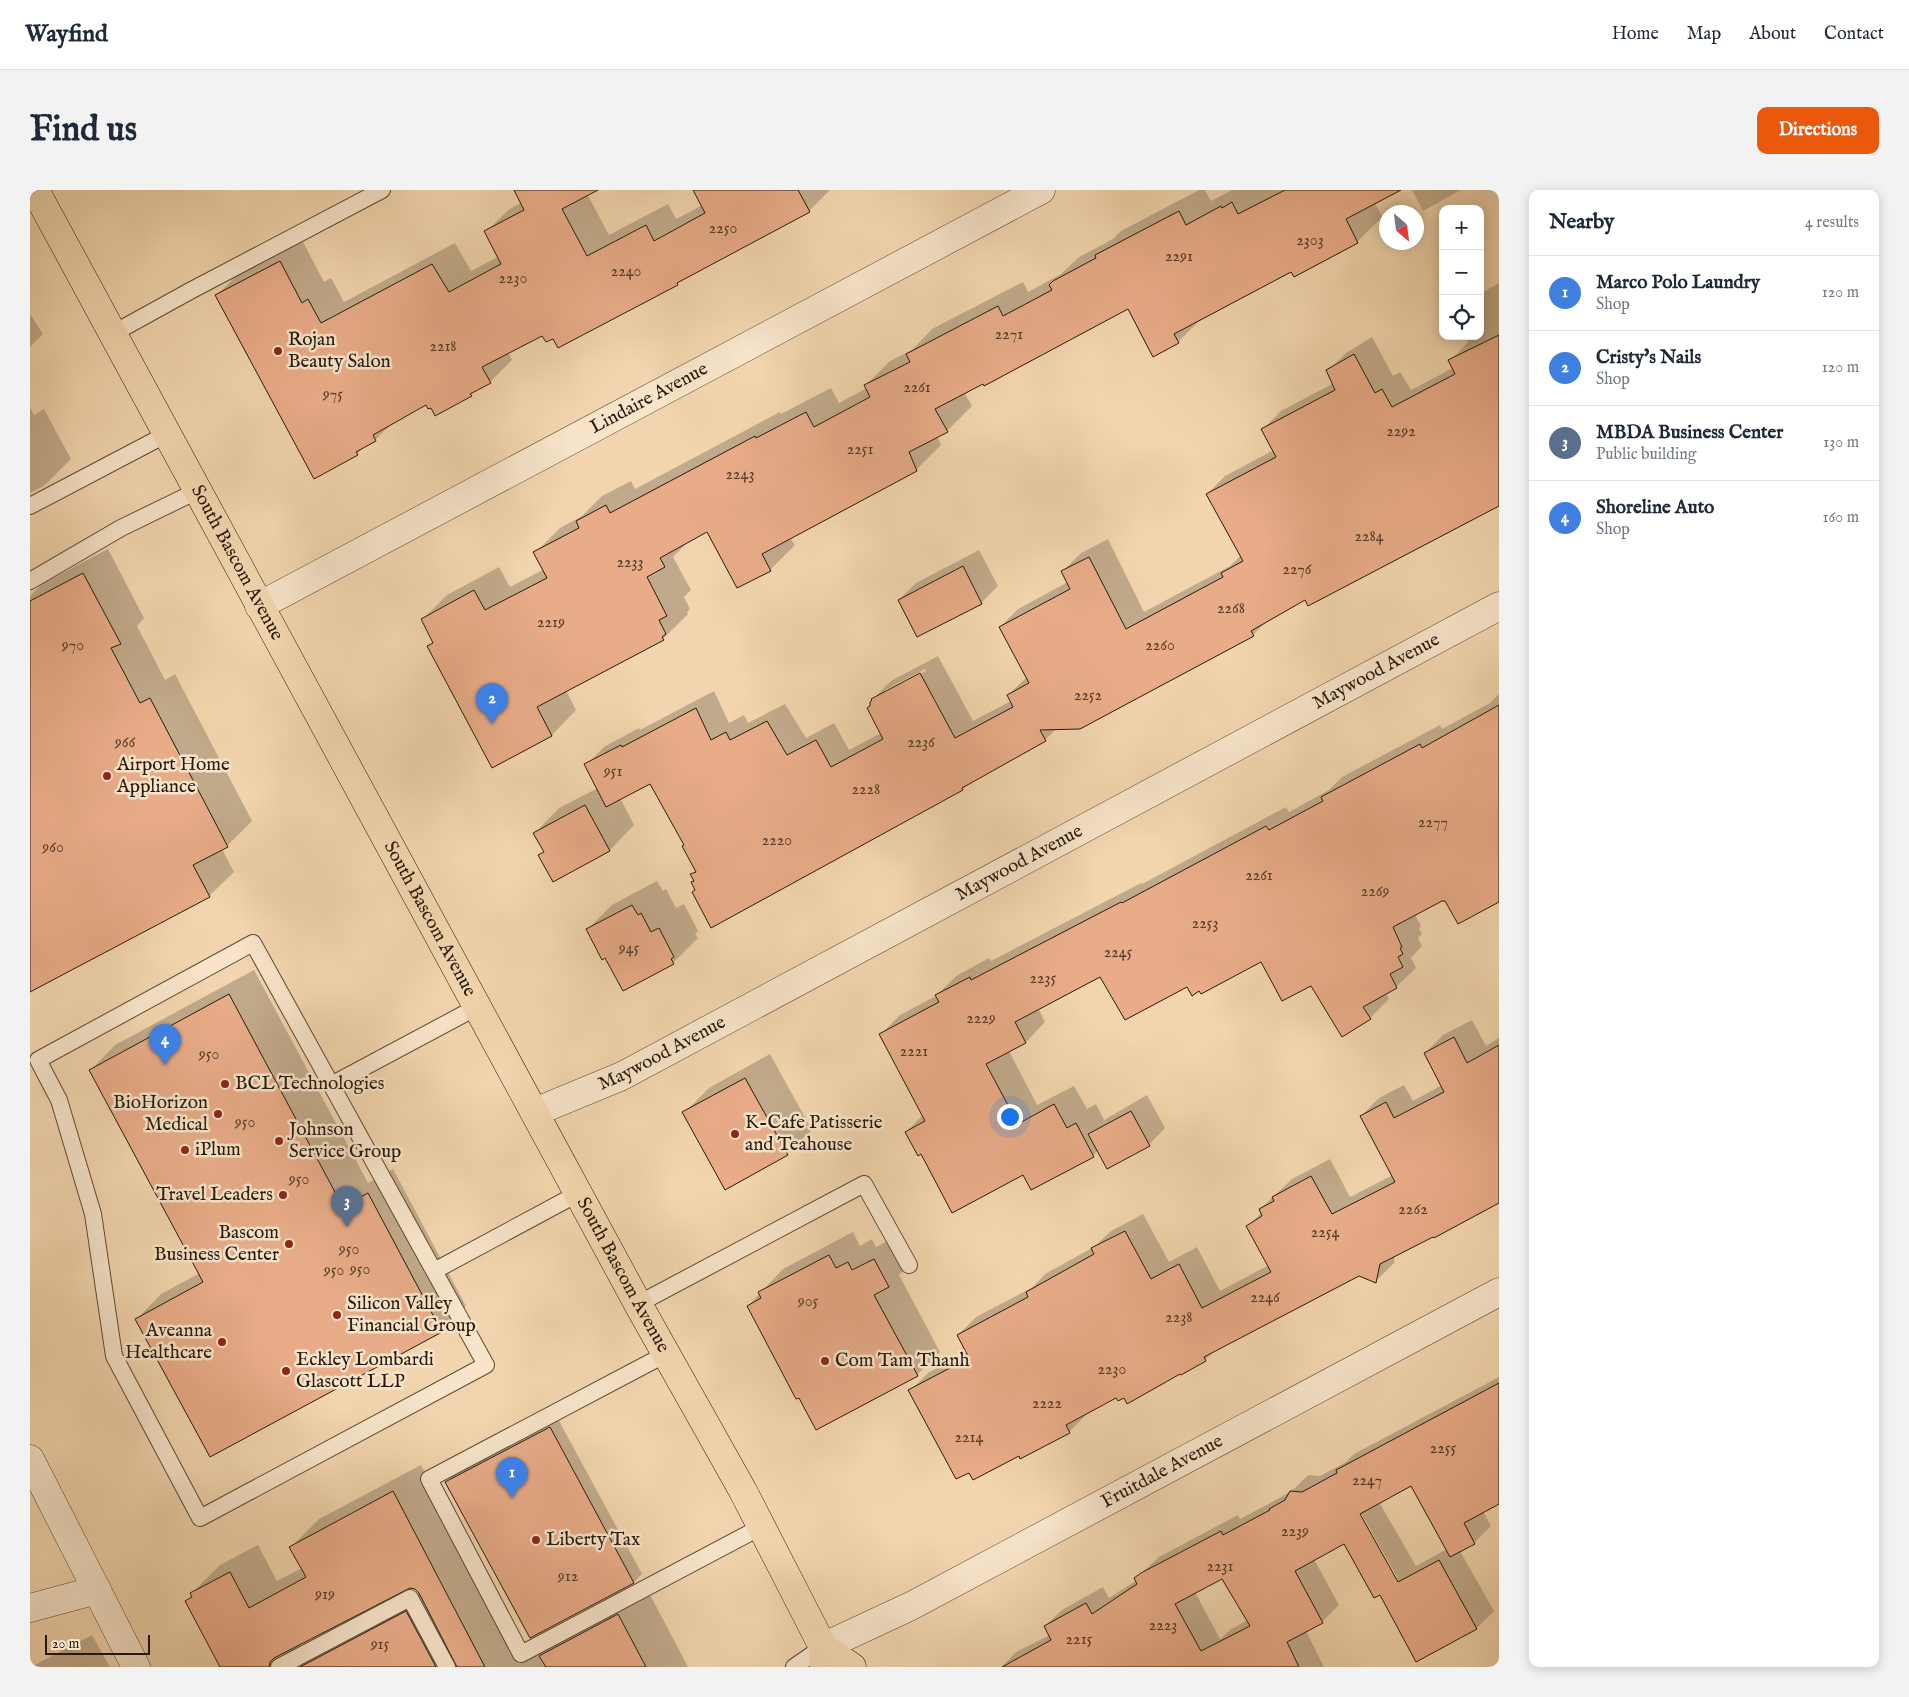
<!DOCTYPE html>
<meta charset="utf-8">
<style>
:root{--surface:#fff;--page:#f2f2f3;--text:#1f2937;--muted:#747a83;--line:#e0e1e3;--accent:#ea580c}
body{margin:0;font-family:"IM FELL English",serif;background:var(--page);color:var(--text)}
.controls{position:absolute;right:15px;top:15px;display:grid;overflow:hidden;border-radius:10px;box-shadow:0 2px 12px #0003}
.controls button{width:45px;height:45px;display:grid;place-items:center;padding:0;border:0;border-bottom:1px solid var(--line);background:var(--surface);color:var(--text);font:25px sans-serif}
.compass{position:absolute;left:1349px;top:15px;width:45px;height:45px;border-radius:50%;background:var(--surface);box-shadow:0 2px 12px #0003;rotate:152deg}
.scale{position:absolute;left:15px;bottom:12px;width:105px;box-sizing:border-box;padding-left:5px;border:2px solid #271a0c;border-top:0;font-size:14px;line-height:18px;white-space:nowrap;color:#271a0c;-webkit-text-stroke:4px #f7e4ca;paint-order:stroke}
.you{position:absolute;left:979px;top:926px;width:18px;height:18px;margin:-12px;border:4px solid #fff;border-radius:50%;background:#1a73e8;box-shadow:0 0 0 8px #1a73e833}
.badge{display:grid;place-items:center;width:32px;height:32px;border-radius:50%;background:var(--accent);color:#fff;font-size:16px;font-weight:700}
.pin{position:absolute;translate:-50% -41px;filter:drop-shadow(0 1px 2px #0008)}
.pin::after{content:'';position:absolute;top:26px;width:18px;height:15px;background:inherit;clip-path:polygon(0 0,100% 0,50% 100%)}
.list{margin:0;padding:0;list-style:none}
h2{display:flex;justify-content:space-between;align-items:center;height:65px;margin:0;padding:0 20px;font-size:21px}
h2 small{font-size:16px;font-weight:400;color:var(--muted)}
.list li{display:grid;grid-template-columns:32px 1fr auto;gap:15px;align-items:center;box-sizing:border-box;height:75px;padding:0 20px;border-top:1px solid var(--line)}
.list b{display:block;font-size:19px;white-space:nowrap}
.list p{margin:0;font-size:16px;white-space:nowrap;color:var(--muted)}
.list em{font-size:16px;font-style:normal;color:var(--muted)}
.icon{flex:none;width:28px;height:28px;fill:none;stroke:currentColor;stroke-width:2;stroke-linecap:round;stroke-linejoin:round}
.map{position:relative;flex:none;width:1469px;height:1477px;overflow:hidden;border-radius:10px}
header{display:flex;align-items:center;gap:30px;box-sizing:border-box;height:70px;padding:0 25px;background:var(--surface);border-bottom:1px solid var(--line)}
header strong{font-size:24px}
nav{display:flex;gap:28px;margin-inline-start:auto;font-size:18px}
.intro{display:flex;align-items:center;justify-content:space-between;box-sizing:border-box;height:120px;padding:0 30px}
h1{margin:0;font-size:35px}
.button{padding:12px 22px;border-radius:10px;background:var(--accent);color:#fff;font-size:18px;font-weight:700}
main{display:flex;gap:30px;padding:0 30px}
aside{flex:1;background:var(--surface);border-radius:10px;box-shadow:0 2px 12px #0003}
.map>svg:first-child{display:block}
.shadow{fill:#0003;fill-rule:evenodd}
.building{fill:#e8ac88;stroke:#271a0c;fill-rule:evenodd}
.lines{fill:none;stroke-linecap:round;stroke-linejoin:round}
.service-casing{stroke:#5a4934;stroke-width:18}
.minor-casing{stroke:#5a4934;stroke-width:29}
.primary-casing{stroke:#271a0c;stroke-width:29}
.service{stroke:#f7e4ca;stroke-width:16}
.minor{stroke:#f7e4ca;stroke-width:28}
.primary{stroke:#f2d5ae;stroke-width:28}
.poi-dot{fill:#8f2418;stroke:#f7e4ca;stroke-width:2}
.labels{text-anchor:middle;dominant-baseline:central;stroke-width:5;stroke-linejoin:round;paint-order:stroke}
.number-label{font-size:16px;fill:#573e2b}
.poi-label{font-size:19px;fill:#271a0c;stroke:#f7e4ca;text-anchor:start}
.street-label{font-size:19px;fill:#271a0c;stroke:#f7e4ca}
</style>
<header>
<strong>Wayfind</strong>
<nav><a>Home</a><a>Map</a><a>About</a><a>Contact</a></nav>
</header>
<div class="intro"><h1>Find us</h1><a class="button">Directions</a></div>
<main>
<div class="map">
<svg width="1469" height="1477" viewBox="0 0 1469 1477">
<rect width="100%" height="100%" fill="#f2d5ae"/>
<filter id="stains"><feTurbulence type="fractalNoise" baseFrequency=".004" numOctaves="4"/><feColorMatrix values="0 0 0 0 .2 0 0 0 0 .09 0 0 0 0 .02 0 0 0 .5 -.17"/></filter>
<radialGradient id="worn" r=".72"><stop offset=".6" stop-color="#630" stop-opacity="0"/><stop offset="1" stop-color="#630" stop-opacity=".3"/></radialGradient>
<g class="shadow">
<polygon points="485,0 555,0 579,45 638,14 646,29 673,15 669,0 800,0 779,21 651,89 647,94 523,147 513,144 478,162 482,170 460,192 447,199 441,205 401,216 396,213 365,231 345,250 335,256 327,264 187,105 209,83 272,50 294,92 301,88 314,112 425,53 441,81 468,67 456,42 478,20 492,12"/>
<polygon points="1169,0 1175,0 1181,11 1202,0 1369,0 1345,13 1352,27 1327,52 1262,81 1172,128 1148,152 1099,118 934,202 942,216 917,241 907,246 911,255 886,280 760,348 765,355 740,380 678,341 659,351 643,367 661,400 654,407 660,419 657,422 658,424 633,449 536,500 546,520 522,545 463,576 399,456 404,451 392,430 417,405 469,377 480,397 514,379 505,363 530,338 552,326 572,306 601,291 605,299 750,222 751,224 801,198 809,213 837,198 835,196 860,171 882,160 902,139 993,92 998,102 1031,84 1049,67 1083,49 1091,41"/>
<polygon points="1382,0 1431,0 1393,21"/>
<path d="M1469,93V315L1275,408L1240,428L1223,445L1027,538L1015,550L939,592L933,599L681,736L663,702L666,699L662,692L665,690L662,685L666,680L656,655L620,592L590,608L604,635L580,660L523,690L510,666L515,661L505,643L529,618L568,598L556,575L574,557L609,538L610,540L684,501L699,533L714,525L718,533L755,514L776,548L804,533L819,560L851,543L841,515L843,509L861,491L908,466L943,531L981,511L978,505L997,487L970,437L988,419L1038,392L1033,381L1051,363L1078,349L1114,422L1200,376L1211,365L1177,304L1195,286L1244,260L1233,239L1251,221L1304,193L1298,181L1316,163L1342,147L1363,186L1370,182L1381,200L1423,178L1420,171L1438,152L1435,146H1450V104ZM895,479L896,481L855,503V500Z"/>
<polygon points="0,124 13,144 0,157"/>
<polygon points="0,217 4,225 14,219 41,269 14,296 0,303"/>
<polygon points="78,359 114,428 107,436 135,490 145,484 222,631 197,656 192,659 204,682 179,706 0,784 0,406 12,394"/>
<polygon points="949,360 968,396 951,413 888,446 869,410 886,393"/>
<polygon points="1469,504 1469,711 1416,709 1385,725 1391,736 1389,739 1392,744 1388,748 1392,756 1381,768 1386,778 1366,797 1356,803 1359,809 1340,828 1281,794 1231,770 1170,800 1157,795 1071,785 1008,818 1015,832 996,852 979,861 1007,915 1044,896 1057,919 1066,914 1074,930 1117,905 1135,938 1119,955 1068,960 1063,966 993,983 892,963 876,942 893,925 850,845 870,825 906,806 926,786 959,768 961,771 1111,693 1112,694 1256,617 1259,622 1299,600 1312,587 1410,535 1412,539 1460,513"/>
<polygon points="627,691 633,701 636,699 646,718 654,714 668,741 665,744 668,748 643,773 576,766 557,740 582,715"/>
<polygon points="224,780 338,993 363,979 436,1116 412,1141 180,1266 107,1129 131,1104 170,1083 61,880 85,855"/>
<polygon points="1442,830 1456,856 1469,848 1469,1012 1365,1065 1364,1073 1346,1091 1329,1085 1188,1158 1175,1170 1094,1206 1087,1206 1057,1224 1039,1242 989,1264 880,1201 898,1183 937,1162 928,1145 946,1127 1003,1097 1015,1084 1064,1057 1081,1041 1113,1024 1139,1072 1167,1057 1190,1101 1239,1075 1218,1036 1232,1022 1230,1019 1262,989 1300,969 1320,1007 1363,985 1331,926 1349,908 1374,895 1383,911 1412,895 1395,863 1413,845"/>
<polygon points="740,864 782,940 757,964 654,923 679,898"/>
<polygon points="823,1042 830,1056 842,1049 846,1057 867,1046 881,1073 869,1085 910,1162 887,1185 718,1116 753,1079"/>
<path d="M1469,1187V1312L1453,1321L1461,1336L1444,1353L1430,1361L1464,1421L1447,1438L1387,1470L1351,1403L1315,1352L1284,1369L1309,1415L1292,1432L1276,1441L1294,1477H972L986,1462L1020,1445L1015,1436L1032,1420L1073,1397L1079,1408L1107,1390L1106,1388L1129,1367L1208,1325L1210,1329L1253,1306L1265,1298L1278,1285L1290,1286L1316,1272L1324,1264ZM1382,1295L1417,1359L1386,1376L1349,1312ZM1328,1318L1368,1389H1365L1325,1319ZM1192,1387L1218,1430L1201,1439L1190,1449L1165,1402Z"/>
<polygon points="528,1229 612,1384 604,1392 500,1446 417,1292 425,1284"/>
<path d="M391,1275L492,1467L616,1397L658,1477H191L157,1412L163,1405L162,1403L190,1375L228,1355L247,1391L272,1378L261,1357L289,1329ZM381,1397L390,1402L283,1459L271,1458L269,1454Z"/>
<polygon points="62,1445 80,1477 1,1477"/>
</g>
<g class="building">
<polygon points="484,0 568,0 532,19 557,66 616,35 624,51 675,23 663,0 768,0 780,22 647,93 648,95 528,158 523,149 516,152 512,146 452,177 461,193 440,204 442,206 405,226 401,218 398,219 396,215 343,245 346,251 326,262 328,265 284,289 185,105 250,71 272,113 278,109 291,133 402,74 419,102 471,74 454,41 494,20"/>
<polygon points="1255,0 1371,0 1316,29 1328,53 1264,87 1261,82 1144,144 1149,153 1123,167 1098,119 954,196 953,194 905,219 918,242 879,262 887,281 732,364 741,381 707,398 677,342 630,368 635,377 617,387 637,426 629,430 636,444 632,447 634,450 507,517 522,546 462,578 397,456 403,453 391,429 444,400 455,420 517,388 503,362 549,338 546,331 576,315 580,323 725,246 726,248 776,222 784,237 840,207 834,195 880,172 876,164 968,116 973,126 1022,100 1019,95 1023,91 1066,68 1065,65 1149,21 1156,35 1191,16 1192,18 1202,12 1208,24"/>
<polygon points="1469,145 1469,316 1278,416 1275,410 1221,441 1224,446 1050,539 1010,540 1016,551 932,598 933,600 681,738 662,702 665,700 661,692 664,691 660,684 666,682 652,656 654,655 620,594 576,617 554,574 591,555 592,557 666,518 681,550 696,542 700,550 737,531 757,565 786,550 801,577 853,549 837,518 840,516 840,512 842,510 841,509 890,483 925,548 983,517 977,505 999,493 969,437 1040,399 1031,381 1059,367 1096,439 1193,387 1191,383 1213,371 1176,304 1246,267 1231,239 1305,200 1296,180 1324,164 1345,203 1352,199 1362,217 1425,184 1418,170"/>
<polygon points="933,376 952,414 887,447 868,410"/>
<polygon points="53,383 91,454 81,458 110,513 120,508 198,657 163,675 180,707 0,802 0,411"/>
<polygon points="1469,515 1469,712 1428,734 1415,711 1412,711 1363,737 1372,757 1370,758 1373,764 1368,767 1373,777 1360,784 1367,798 1333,817 1341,829 1312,847 1281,796 1252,811 1231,772 1171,804 1169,801 1162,806 1157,797 1095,830 1070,787 985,832 996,853 956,874 988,934 1024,914 1037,938 1046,933 1064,967 1001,1000 993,985 922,1023 891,964 888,966 875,942 895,931 849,844 909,812 905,805 940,787 941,790 1091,712 1092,713 1236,636 1239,640 1293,611 1291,607 1390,554 1392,558"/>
<polygon points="555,615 580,661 523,692 508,665 514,662 503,643"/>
<polygon points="602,715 608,725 611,723 621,742 629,738 644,767 641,769 644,774 593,801 575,768 572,770 556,739"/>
<polygon points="199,804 313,1017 338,1003 412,1142 180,1267 105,1129 173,1092 59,880"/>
<polygon points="1424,847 1437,873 1469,855 1469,1013 1404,1048 1403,1047 1350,1074 1346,1093 1329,1086 1174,1167 1176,1171 1151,1185 1150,1184 1097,1214 1094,1208 1088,1211 1086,1208 1036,1235 1040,1243 990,1269 989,1266 943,1290 939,1283 926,1289 878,1200 939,1168 927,1145 998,1107 996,1102 1064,1064 1061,1058 1095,1041 1121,1089 1149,1074 1172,1118 1241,1082 1216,1036 1232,1026 1229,1019 1244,1011 1242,1007 1281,986 1302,1024 1365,992 1330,926 1356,912 1364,928 1414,902 1394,863"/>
<polygon points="715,888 758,965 695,1000 652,922"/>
<polygon points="1101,921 1120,956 1077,979 1058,944"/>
<polygon points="799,1065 806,1078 818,1072 822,1080 844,1069 859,1097 844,1105 888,1186 786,1240 769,1208 766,1209 717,1116 731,1108 728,1102"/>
<path d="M1469,1193V1314L1434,1333L1445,1354L1420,1367L1381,1296L1330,1324L1368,1392L1409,1370L1447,1439L1386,1472L1350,1405L1344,1408L1314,1354L1265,1381L1293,1433L1257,1452L1269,1477H972L1021,1450L1014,1436L1056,1413L1062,1424L1107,1394L1104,1388L1111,1383L1191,1341L1193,1345L1240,1320L1239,1319L1255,1310L1260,1301L1272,1302L1307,1283L1306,1280ZM1192,1389L1220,1436L1171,1461L1145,1414Z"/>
<polygon points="520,1237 604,1393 500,1448 415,1292"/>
<polygon points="363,1301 455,1477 427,1477 389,1403 385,1399 380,1398 244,1468 240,1472 239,1477 190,1477 155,1411 162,1407 160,1403 200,1382 219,1418 276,1387 259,1357"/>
<polygon points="376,1421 406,1477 270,1477"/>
<polygon points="588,1424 616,1477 516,1477 509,1466"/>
</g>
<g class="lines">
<defs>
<g id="service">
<polyline points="82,144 160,101 352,0"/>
<polyline points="0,316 137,244"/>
<polyline points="0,391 91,338 167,301"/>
<polyline points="301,895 447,817"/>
<polyline points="404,1081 223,753 8,870 29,910 63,1024 84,1166 170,1328 456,1175 404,1081 549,1003"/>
<polyline points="608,1114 834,994 879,1075"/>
<polyline points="636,1164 399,1289 491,1464 731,1337"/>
<polyline points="249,1477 380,1408 417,1477"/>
<polyline points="764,1477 793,1457"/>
</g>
<g id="minor">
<path id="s1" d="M229,416L1011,0"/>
<path id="s2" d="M505,922L592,886L1469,416"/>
<polyline points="0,1269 106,1477"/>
<polyline points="0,1418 67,1400"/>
<path id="s3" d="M793,1457L881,1416L1469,1102"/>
</g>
<g id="primary">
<path id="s4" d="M5,0L608,1114L713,1301L793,1457L794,1477"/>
<polyline points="793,1457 822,1477"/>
</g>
</defs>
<use href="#service" class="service-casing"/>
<use href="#minor" class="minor-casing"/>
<use href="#primary" class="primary-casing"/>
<use href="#service" class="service"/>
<use href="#minor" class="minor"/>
<use href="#primary" class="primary"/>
</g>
<g class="poi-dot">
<circle cx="248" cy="161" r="5"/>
<circle cx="77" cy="586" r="5"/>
<circle cx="195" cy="894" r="5"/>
<circle cx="188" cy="924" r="5"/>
<circle cx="705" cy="944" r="5"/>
<circle cx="249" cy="951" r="5"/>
<circle cx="155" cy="960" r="5"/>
<circle cx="253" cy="1005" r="5"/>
<circle cx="259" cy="1054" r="5"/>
<circle cx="307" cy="1125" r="5"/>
<circle cx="192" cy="1152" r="5"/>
<circle cx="795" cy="1171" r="5"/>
<circle cx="256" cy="1181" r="5"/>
<circle cx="506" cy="1350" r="5"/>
</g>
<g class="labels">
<g class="number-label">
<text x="693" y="39">2250</text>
<text x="1280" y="51">2303</text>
<text x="1149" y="67">2291</text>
<text x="596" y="82">2240</text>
<text x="483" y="89">2230</text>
<text x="979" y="145">2271</text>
<text x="413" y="157">2218</text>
<text x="887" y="198">2261</text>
<text x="303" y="205">975</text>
<text x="1371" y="242">2292</text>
<text x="830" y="260">2251</text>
<text x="710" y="285">2243</text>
<text x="1339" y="347">2284</text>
<text x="600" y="373">2233</text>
<text x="1267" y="380">2276</text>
<text x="1201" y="419">2268</text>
<text x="521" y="433">2219</text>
<text x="43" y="456">970</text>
<text x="1130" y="456">2260</text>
<text x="1058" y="506">2252</text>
<text x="95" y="553">966</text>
<text x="891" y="553">2236</text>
<text x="583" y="582">951</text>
<text x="836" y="600">2228</text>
<text x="1403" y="633">2277</text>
<text x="747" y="651">2220</text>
<text x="23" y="658">960</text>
<text x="1229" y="686">2261</text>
<text x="1345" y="702">2269</text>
<text x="1175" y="734">2253</text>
<text x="599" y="759">945</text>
<text x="1088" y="763">2245</text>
<text x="1013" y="789">2235</text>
<text x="951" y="829">2229</text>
<text x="884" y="862">2221</text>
<text x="179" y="865">950</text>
<text x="215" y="933">950</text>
<text x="269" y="990">950</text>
<text x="1383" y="1020">2262</text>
<text x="1295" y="1043">2254</text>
<text x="319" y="1060">950</text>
<text x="330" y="1080">950</text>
<text x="304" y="1081">950</text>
<text x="1235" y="1108">2246</text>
<text x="778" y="1112">905</text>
<text x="1149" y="1128">2238</text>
<text x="1082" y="1180">2230</text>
<text x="1017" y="1214">2222</text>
<text x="939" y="1248">2214</text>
<text x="1413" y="1259">2255</text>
<text x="1337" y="1291">2247</text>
<text x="1265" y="1342">2239</text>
<text x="1190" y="1377">2231</text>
<text x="538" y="1387">912</text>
<text x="295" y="1405">919</text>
<text x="1133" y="1436">2223</text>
<text x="1049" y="1450">2215</text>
<text x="350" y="1455">915</text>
</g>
<g class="poi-label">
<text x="258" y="150">Rojan<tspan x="258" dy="22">Beauty Salon</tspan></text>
<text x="87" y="575">Airport Home<tspan x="87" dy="22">Appliance</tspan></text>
<text x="205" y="894">BCL Technologies</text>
<text x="178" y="913" text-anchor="end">BioHorizon<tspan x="178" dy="22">Medical</tspan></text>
<text x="715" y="933">K-Cafe Patisserie<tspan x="715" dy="22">and Teahouse</tspan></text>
<text x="259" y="940">Johnson<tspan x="259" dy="22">Service Group</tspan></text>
<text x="165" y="960">iPlum</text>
<text x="243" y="1005" text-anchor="end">Travel Leaders</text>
<text x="249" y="1043" text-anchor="end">Bascom<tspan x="249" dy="22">Business Center</tspan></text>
<text x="317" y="1114">Silicon Valley<tspan x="317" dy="22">Financial Group</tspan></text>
<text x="182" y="1141" text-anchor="end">Aveanna<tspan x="182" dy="22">Healthcare</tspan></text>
<text x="266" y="1170">Eckley Lombardi<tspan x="266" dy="22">Glascott LLP</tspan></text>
<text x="805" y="1171">Com Tam Thanh</text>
<text x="516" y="1350">Liberty Tax</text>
</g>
<g class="street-label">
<text stroke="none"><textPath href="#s1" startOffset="442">Lindaire Avenue</textPath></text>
<text stroke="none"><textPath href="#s4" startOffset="424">South Bascom Avenue</textPath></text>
<text stroke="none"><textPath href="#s2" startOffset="950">Maywood Avenue</textPath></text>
<text stroke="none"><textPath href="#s2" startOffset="545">Maywood Avenue</textPath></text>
<text stroke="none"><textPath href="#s4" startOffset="829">South Bascom Avenue</textPath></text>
<text stroke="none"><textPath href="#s2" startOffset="140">Maywood Avenue</textPath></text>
<text stroke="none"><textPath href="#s4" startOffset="1234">South Bascom Avenue</textPath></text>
<text stroke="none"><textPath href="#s3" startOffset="382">Fruitdale Avenue</textPath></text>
</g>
</g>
<rect width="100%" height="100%" filter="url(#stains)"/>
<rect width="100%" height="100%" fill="url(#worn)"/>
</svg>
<div class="controls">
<button>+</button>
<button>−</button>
<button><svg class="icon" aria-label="locate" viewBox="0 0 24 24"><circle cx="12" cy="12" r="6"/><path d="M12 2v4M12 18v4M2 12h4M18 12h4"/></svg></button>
</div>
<svg class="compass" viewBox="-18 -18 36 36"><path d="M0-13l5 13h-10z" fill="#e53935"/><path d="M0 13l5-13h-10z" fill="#747a83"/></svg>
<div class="scale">20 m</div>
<div class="you"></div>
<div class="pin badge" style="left:482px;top:1308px;background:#3f7fe0">1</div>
<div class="pin badge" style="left:462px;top:534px;background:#3f7fe0">2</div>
<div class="pin badge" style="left:317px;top:1037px;background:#5c6f8a">3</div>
<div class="pin badge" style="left:135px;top:875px;background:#3f7fe0">4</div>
</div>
<aside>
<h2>Nearby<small>4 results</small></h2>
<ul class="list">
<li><span class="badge" style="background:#3f7fe0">1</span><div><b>Marco Polo Laundry</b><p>Shop</p></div><em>120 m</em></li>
<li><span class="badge" style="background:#3f7fe0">2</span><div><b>Cristy's Nails</b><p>Shop</p></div><em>120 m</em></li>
<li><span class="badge" style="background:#5c6f8a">3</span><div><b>MBDA Business Center</b><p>Public building</p></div><em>130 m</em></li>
<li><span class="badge" style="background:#3f7fe0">4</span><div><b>Shoreline Auto</b><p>Shop</p></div><em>160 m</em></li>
</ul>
</aside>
</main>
